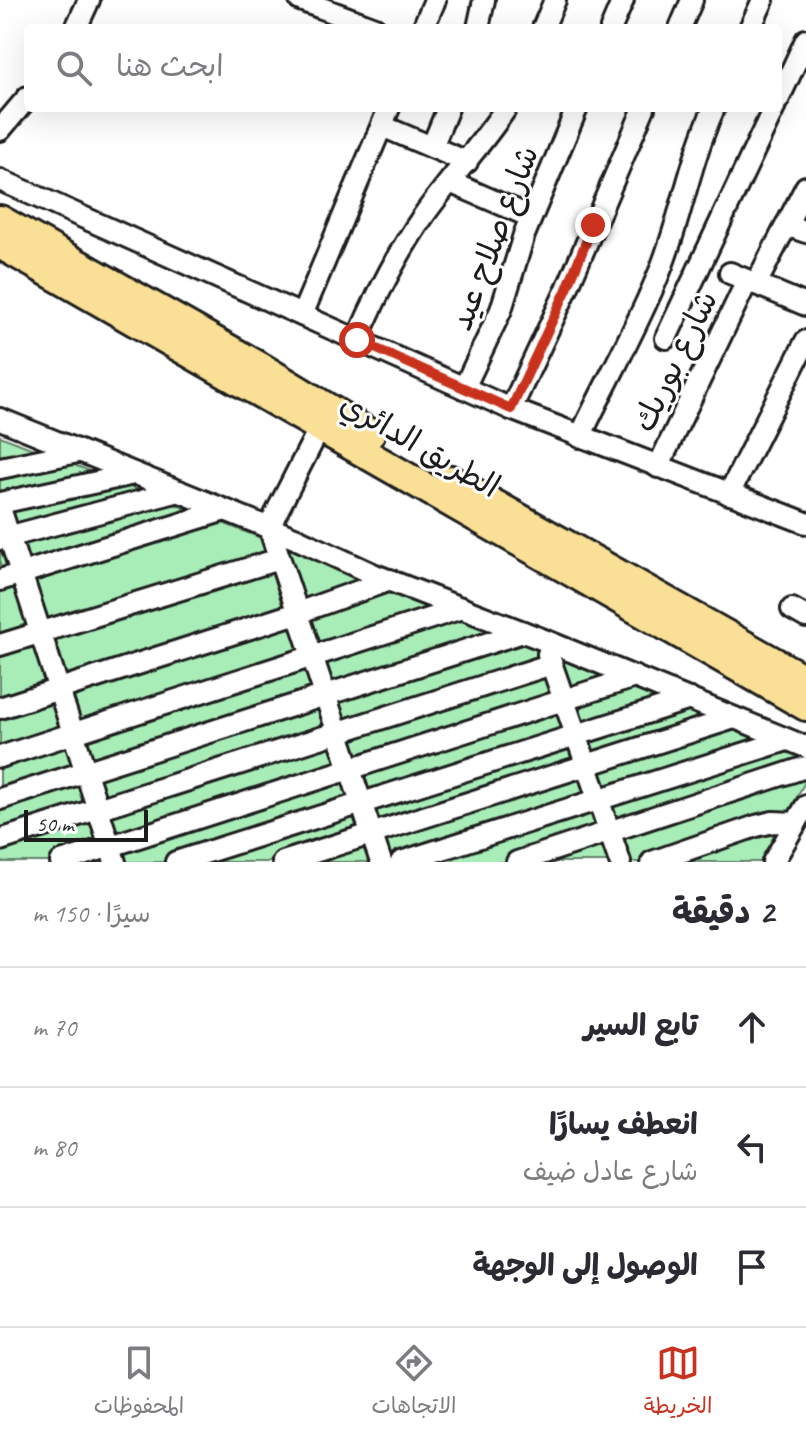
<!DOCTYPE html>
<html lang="ar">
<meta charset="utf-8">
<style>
:root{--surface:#fff;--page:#f2f2f3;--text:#2b2b33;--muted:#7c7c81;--line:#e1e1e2;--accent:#c8321e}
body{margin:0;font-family:Caveat,"Playpen Sans Arabic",sans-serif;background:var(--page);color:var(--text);direction:rtl}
.scale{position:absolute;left:24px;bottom:20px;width:124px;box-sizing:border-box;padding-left:8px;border:4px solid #1c1c1c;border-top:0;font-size:22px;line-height:28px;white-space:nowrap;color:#1c1c1c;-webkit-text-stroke:6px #fff;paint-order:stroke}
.stop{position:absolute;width:24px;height:24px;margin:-18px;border:6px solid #c8321e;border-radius:50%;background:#fff}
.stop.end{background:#c8321e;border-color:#fff;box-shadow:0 2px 8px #0008}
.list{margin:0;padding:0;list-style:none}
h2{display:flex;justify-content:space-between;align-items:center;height:104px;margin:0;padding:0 32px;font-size:34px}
h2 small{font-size:26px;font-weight:400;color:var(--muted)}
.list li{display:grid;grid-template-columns:52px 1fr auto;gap:24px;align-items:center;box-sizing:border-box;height:120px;padding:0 32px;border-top:2px solid var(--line)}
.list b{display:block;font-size:30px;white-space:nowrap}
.list p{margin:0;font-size:26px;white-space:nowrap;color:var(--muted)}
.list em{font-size:26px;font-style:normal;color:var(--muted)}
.icon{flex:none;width:44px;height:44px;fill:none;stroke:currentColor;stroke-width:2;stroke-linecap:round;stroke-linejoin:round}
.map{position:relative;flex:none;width:806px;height:862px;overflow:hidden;direction:ltr}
.search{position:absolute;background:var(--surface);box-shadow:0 8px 32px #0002;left:24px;right:24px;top:24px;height:88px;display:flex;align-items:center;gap:20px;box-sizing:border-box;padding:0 28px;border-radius:8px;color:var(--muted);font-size:30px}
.sheet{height:464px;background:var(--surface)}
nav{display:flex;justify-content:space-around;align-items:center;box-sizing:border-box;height:112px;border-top:2px solid var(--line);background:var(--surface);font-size:22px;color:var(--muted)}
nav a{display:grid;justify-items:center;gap:4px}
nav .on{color:var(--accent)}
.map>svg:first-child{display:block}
.green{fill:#a8edb8;stroke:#62846a;stroke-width:2}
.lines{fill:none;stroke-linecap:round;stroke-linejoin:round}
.minor-casing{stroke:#1c1c1c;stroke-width:26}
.highway-casing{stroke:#1c1c1c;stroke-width:34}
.minor{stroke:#fff;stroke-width:20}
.highway{stroke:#f9e096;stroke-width:28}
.route{stroke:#c8321e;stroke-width:10}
.labels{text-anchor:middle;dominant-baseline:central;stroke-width:6;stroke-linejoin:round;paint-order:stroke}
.street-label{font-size:32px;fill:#1c1c1c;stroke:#fff}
</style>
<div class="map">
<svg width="806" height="862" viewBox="0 0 806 862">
<rect width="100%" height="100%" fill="#fff"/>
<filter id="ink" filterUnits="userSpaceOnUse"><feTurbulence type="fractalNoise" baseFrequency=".0125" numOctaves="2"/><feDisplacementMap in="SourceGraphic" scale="16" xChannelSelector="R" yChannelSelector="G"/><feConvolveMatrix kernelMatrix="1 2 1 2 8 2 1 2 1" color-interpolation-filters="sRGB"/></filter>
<g filter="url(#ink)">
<polygon class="green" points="0,436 806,751 806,780 762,862 0,862"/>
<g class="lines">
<defs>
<g id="minor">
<polyline points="300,0 375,28"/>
<polyline points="76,28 89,0"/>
<polyline points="423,28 435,0"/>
<polyline points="478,28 484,0"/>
<polyline points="543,28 555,0"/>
<polyline points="611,28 623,0"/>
<polyline points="680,28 692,0"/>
<polyline points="750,28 763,0"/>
<polyline points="778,100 806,40"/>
<polyline points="382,126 467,162"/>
<polyline points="0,130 28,97"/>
<polyline points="432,147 448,108"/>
<polyline points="0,180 511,409 806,523"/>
<polyline points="450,182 531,217"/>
<polyline points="786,225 806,232"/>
<polyline points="730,273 806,305"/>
<polyline points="756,284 806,187"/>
<polyline points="302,315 389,108"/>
<polyline points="666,338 774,108"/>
<path d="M357,340C376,296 396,255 424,215C450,178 481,146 506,108"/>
<polyline points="464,388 501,310 524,235 577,108"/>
<polyline points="511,409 567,289 644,108"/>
<polyline points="0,419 297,539 375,575 544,640 806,747"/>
<polyline points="320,427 269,527 381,862"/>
<path d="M580,437C606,382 637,328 660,271C681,218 690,161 714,108"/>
<polyline points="658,467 747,281"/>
<polyline points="0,468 78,452"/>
<polyline points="729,494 806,341"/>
<polyline points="0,503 134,474"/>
<polyline points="0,508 115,862"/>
<polyline points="0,539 179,491"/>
<polyline points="0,580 225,510"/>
<polyline points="792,609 806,617"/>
<polyline points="0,645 279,559"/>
<polyline points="548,654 620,862"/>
<polyline points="0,708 297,613 390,580"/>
<polyline points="0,757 462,608"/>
<polyline points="0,799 523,632"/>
<polyline points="0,840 552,664"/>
<polyline points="61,862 635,677"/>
<polyline points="176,862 690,699"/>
<polyline points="283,862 734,718"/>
<polyline points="401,862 787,740"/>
<polyline points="517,862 806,767"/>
<polyline points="652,862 756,826 773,822 796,823"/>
<polyline points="773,862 806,806"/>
</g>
<g id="highway">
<polyline points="0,220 260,367 370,434"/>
<polyline points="0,244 806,706"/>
<polyline points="451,480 806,680"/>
</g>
</defs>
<use href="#minor" class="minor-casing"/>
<use href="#highway" class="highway-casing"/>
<use href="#minor" class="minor"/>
<use href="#highway" class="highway"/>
</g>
</g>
<g class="lines" filter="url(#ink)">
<polyline class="route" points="357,340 511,409 567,289 593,225"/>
</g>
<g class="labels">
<g class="street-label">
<text transform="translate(494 238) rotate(-69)">شارع صلاح عيد</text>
<text transform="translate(675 361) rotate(-64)">شارع بوريك</text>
<text transform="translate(420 445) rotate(30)">الطريق الدائري</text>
</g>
</g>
</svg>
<div class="scale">50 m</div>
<div class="stop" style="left:357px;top:340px"></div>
<div class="stop end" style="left:593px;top:225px"></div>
<div class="search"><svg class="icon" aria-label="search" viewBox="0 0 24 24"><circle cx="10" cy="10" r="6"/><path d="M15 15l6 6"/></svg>ابحث هنا</div>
</div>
<section class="sheet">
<h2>2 دقيقة<small>سيرًا · 150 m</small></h2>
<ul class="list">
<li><svg class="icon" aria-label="ahead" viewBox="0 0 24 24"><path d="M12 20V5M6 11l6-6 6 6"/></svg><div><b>تابع السير</b></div><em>70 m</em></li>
<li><svg class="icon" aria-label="left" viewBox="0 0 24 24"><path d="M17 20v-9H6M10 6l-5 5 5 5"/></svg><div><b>انعطف يسارًا</b><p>شارع عادل ضيف</p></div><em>80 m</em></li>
<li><svg class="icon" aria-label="arrive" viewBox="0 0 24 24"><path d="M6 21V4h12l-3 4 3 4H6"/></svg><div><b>الوصول إلى الوجهة</b></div></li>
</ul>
</section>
<nav>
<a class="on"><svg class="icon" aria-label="map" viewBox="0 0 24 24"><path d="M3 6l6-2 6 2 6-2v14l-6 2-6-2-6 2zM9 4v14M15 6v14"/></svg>الخريطة</a>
<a><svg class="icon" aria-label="directions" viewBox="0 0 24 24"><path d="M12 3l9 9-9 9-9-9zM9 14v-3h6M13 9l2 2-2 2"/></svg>الاتجاهات</a>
<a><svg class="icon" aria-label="saved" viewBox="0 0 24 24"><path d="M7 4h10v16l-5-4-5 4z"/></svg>المحفوظات</a>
</nav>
